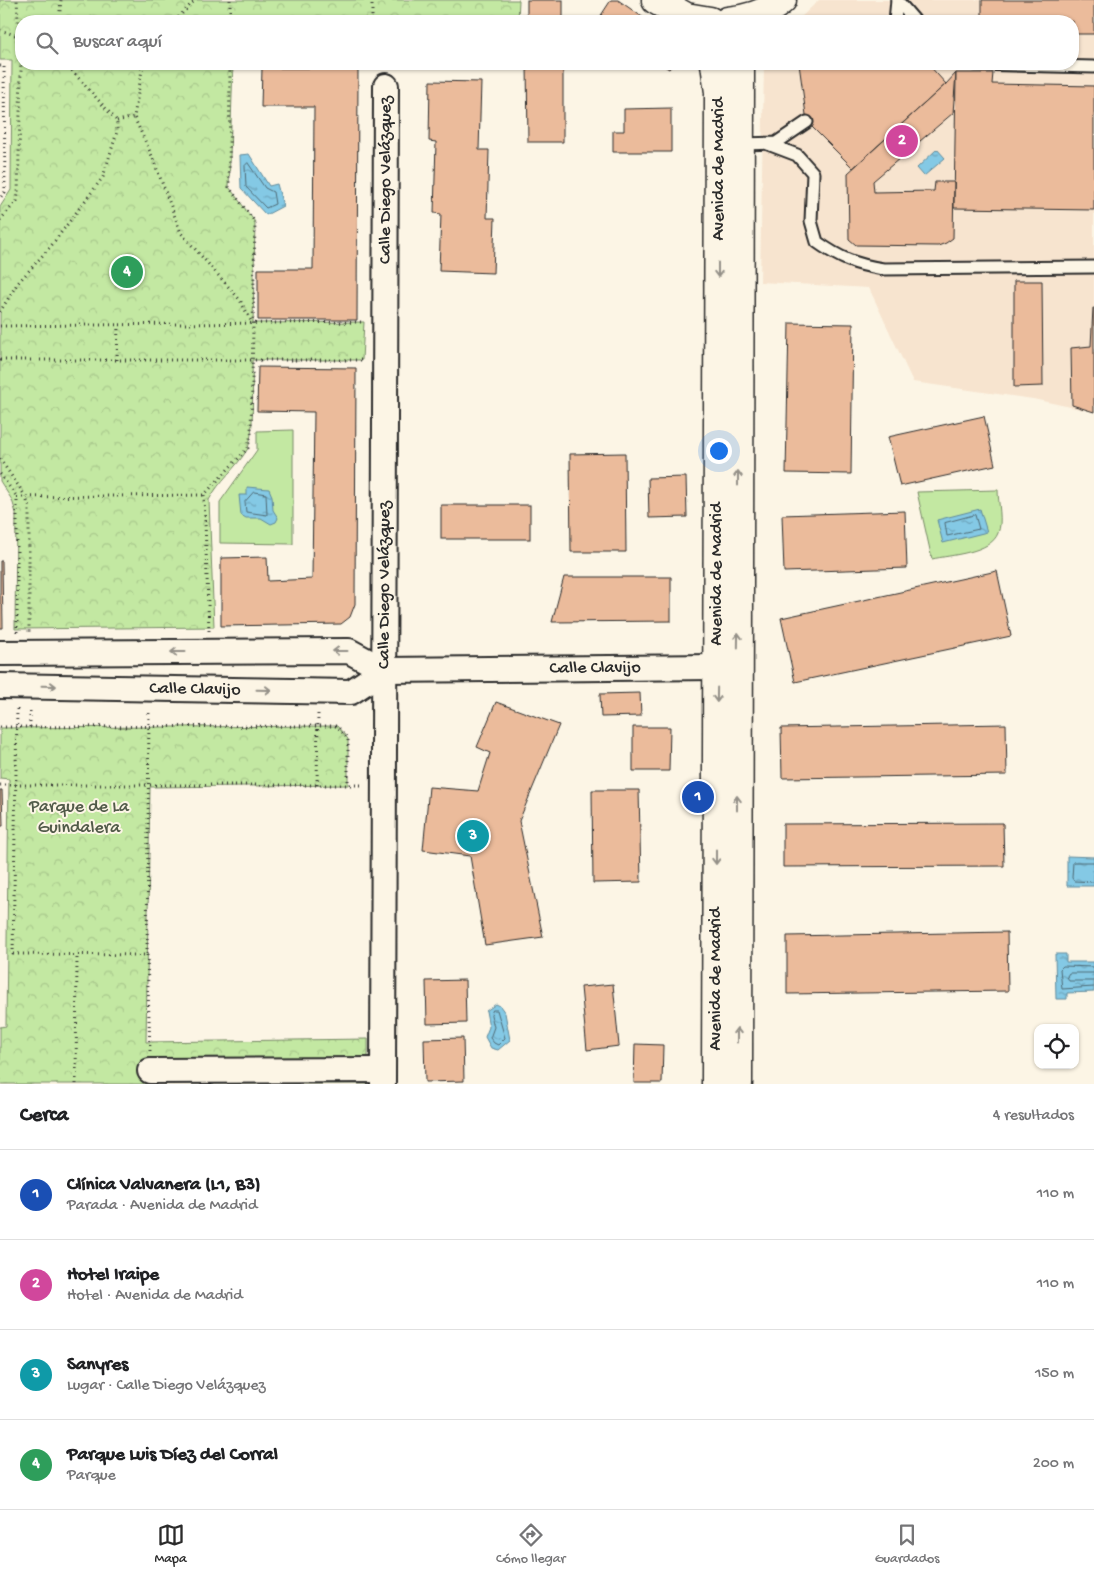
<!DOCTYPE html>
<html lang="es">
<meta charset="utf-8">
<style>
:root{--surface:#fff;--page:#f6f6f6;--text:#202124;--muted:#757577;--line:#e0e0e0;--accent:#2b2b2b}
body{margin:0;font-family:"Gochi Hand",sans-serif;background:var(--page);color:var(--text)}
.controls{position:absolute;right:15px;bottom:15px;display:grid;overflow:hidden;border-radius:10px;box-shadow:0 1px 4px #0004}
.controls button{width:45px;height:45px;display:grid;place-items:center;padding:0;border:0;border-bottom:1px solid var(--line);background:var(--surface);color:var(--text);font:25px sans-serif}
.you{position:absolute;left:718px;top:450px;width:18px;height:18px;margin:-12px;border:4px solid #fff;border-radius:50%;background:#1a73e8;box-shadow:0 0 0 8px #1a73e833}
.badge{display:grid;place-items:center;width:32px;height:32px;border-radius:50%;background:var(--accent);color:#fff;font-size:16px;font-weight:700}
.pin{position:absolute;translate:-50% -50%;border:2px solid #fff;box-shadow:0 1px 5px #0006}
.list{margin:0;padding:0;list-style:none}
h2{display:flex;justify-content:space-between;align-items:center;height:65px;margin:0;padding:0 20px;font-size:21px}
h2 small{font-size:16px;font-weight:400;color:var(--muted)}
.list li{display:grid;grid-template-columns:32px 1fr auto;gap:15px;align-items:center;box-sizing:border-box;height:90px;padding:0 20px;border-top:1px solid var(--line)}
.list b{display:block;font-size:19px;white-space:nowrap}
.list p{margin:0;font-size:16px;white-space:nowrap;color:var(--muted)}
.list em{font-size:16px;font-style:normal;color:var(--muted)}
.icon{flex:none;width:28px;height:28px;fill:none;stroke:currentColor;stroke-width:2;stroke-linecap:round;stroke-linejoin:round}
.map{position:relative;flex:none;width:1094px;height:1084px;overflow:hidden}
.search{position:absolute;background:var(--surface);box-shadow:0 1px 4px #0004;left:15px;right:15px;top:15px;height:55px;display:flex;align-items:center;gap:12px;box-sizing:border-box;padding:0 18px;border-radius:20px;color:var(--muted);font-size:19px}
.sheet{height:425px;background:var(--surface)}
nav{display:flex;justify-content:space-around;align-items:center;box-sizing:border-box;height:70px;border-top:1px solid var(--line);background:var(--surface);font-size:14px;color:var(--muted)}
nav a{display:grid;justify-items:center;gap:2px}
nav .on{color:var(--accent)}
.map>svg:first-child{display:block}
.built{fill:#f7e4cf}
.park{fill:url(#park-crowns);stroke:#778a66}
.garden{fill:#c3e8a2;stroke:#778a66}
.water{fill:url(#water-ripples);stroke:#608a9b}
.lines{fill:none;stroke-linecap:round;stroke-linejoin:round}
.shore{stroke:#4f6a75;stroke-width:1}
.building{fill:#ebbb9b;stroke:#2b2b2b}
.service-casing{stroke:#2b2b2b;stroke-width:15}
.minor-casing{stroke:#2b2b2b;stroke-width:28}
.primary-casing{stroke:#2b2b2b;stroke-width:31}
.path{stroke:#2b2b2b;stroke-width:3;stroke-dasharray:1 4;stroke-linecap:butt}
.service{stroke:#fcf5e5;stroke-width:11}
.minor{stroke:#fcf5e5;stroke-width:24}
.primary{stroke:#fcf5e5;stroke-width:28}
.oneway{stroke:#949088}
.labels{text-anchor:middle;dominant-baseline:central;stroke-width:4;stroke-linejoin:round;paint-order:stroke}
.street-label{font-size:18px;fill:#2b2b2b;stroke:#fcf5e5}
.park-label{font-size:18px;fill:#515a49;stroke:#fcf5e5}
</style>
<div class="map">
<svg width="1094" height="1084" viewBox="0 0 1094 1084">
<defs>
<pattern id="park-crowns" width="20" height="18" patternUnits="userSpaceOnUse" patternTransform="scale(1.25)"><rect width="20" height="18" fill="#c3e8a2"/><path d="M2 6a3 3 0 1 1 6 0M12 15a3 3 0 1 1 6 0" fill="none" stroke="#a8c78c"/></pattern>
<pattern id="water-ripples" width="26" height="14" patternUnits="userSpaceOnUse" patternTransform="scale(1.25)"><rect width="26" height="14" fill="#84c9e5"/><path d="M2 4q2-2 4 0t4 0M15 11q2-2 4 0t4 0" fill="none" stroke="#6ca3ba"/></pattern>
</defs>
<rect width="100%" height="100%" fill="#fcf5e5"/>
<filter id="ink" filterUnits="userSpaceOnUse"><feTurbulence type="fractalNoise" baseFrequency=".02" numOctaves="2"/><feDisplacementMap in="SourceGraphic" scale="10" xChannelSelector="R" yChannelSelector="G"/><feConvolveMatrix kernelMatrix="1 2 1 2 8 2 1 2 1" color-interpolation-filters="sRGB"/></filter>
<g filter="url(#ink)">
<polygon class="built" points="819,0 1094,0 1094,412 1033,399 913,382 869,288 760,282 764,64 1073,64 1073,21 797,21"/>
<g class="park">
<path d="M0,0H519L518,21H21V64H233L229,187L255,222L253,323L364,322L362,360H252C252,379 255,436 247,450C236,468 219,481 209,500L214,627L15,629L16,513L12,500L0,481V207L11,190L12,60H0Z"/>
<polygon points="337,726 348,739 348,785 150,787 146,1042 368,1039 368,1084 0,1084 0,1027 6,1026 9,779 0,778 0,728"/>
</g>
<g class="garden">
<polygon points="293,430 293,544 220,543 220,502 257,450 257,431"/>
<path d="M998,490C998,502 1003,522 998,533C991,553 950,555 932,559L917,492Z"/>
</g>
<g class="water">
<polygon points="937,149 945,158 924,176 917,168"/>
<polygon points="249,154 269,186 277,184 283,206 266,215 241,188 240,155"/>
<polygon points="247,487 269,489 272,496 273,510 278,518 276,522 271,524 261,518 246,518 241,515 239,495 247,495"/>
<polygon points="980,509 987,532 943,543 937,520"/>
<polygon points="1067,856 1094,857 1094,886 1067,886"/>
<polygon points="1055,954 1066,954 1066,962 1094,962 1094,992 1067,993 1067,999 1056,999"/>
<polygon points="496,1004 500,1006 505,1013 510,1040 498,1050 491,1048 485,1037 489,1027 486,1011"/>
</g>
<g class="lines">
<g class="shore">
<polygon points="248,163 265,188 273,192 275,204 266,208 246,187 245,166"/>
<polygon points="254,492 266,494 267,515 246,512 245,502"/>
<polygon points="975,515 979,529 947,536 945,523"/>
<polyline points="1094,862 1073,862 1072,878 1074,881 1094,882"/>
<polyline points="1094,967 1063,966 1060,969 1062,989 1094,987"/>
<polyline points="1094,973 1069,973 1067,976 1069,981 1094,981"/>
<polygon points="493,1010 497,1010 505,1038 498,1045 494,1043 490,1038 494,1027 491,1015"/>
</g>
</g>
<g class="building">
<rect x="527" y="0" width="36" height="21"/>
<polygon points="611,0 618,0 648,21 600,21 598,20"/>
<polygon points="982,0 1094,0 1094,34 1073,34 1073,21 982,21"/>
<polygon points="822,18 840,21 818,21"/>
<polygon points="527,64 563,64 563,142 528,142"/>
<polygon points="661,64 673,64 669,69"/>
<polygon points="799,64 928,64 946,84 853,168 807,122"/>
<polygon points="262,68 358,68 357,320 258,320 258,269 313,269 314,107 261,107"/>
<polygon points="956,73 953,113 873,181 874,192 934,191 935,182 954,182 953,238 946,243 938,246 856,245 849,239 848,173 946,84"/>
<polygon points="956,73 993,73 992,84 1094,86 1094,210 954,208"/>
<polygon points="430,81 481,82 479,150 489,150 487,218 495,218 493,273 439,271 441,214 434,213 436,142 429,141"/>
<polygon points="671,108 671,152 613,152 613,131 624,131 624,109"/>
<polygon points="1014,281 1042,281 1043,386 1014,387"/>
<polygon points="1093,308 1094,308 1094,412 1072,405 1071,348 1091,346"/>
<polygon points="789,323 853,324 851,474 786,473"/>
<polygon points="258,367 356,368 355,604 350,617 341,624 221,626 221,558 267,557 268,581 312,579 314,412 257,411"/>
<polygon points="984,416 995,465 900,486 888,437"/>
<polygon points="625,453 626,552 571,552 570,454"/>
<polygon points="686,477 687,517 649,518 648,478"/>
<rect x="441" y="505" width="89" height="34"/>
<polygon points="905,511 907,568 784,572 782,515"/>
<polygon points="0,561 2,561 3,628 0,628"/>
<polygon points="997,571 1011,636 795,682 781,618"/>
<polygon points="564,577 671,577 671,621 552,622"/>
<polygon points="640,693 641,716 601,717 600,694"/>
<polygon points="496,702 559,725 519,821 543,937 485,945 470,856 423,850 429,787 478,791 490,753 477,747"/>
<polygon points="1006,724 1007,775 782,778 781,728"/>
<polygon points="633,727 670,727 669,771 633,771"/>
<polygon points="0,790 2,790 3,826 0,826"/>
<polygon points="592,790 639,790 641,882 593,883"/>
<polygon points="1003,823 1004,866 783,867 783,824"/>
<polygon points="1007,932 1008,991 787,994 787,936"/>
<polygon points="465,980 466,1023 427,1024 426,981"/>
<polygon points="613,984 619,1046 587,1050 581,987"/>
<polygon points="463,1038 464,1081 425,1082 424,1039"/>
<polygon points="635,1044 663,1045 662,1083 634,1083"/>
</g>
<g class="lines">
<defs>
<g id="service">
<polyline points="897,0 915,21"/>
<polyline points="895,21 897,0"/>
<polyline points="975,64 1094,67"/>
<polyline points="740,144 776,143 807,122"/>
<path d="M768,144L797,155L813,173L811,221L817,242C841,259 854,264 883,269L1094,267"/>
</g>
<g id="minor">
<path id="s1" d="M0,653L349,651L384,670L717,667"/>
<path id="s2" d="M0,686L351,692L384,670"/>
<polyline points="150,1071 383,1070"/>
<path id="s3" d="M383,1084L386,86"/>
</g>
<g id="primary">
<polyline points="656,0 686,17 710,21"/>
<path d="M728,21C747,19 767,14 782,0"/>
<polyline points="715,64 719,92 716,1084"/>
<polyline points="738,1084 740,64"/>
</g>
</defs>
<use href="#service" class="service-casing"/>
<use href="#minor" class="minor-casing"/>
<use href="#primary" class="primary-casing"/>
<g class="path">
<polyline points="59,21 61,0"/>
<polyline points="175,21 195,0"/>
<polyline points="230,21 230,0"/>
<polyline points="372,21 372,0"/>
<polyline points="0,30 21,37"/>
<polyline points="143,64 134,117 152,156 181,233 240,300 252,323"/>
<polyline points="0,66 4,66 5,192 0,198"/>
<polyline points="117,121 134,117"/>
<polyline points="0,220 17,201 18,195 21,70 17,0"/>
<polyline points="0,312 17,284 51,246 103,177 117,132 117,121 66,64"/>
<polyline points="0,326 364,322"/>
<polyline points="0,360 364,360"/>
<polyline points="117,360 118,325"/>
<polyline points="0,459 26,497 29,508 29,632"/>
<polyline points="0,474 17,497"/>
<polyline points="209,631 204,495 248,448 251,433 255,222 229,187 230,64"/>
<polyline points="17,632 17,497 204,495"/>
<polyline points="17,709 13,954 147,955 149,711"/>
<polyline points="0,727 337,726 348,739 348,785"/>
<polyline points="30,727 30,708"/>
<polyline points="0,785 362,785"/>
<polyline points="317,785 318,713"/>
<polyline points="147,955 150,1051"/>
<polyline points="76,1084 77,955"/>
</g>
<use href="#service" class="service"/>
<use href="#minor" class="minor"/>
<use href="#primary" class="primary"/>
</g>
<defs><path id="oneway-shaft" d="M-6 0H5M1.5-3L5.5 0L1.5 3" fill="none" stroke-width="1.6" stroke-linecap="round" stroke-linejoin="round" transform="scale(1.25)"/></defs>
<g class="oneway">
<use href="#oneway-shaft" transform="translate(718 270) rotate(90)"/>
<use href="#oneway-shaft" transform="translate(738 478) rotate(-90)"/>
<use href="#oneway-shaft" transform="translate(738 640) rotate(-89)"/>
<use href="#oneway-shaft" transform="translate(340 651) rotate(180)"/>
<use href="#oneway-shaft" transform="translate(178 652) rotate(180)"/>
<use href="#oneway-shaft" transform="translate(49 686) rotate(1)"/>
<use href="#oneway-shaft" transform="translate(264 690) rotate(1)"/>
<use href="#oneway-shaft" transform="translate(717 695) rotate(91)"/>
<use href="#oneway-shaft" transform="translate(737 803) rotate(-90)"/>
<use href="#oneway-shaft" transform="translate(716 857) rotate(90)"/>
<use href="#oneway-shaft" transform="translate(737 1035) rotate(-90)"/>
</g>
</g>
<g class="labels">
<g class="street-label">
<text transform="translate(719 169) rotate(-90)">Avenida de Madrid</text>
<text stroke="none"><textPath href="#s3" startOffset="904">Calle Diego Velázquez</textPath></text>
<text transform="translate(717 574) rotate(-90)">Avenida de Madrid</text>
<text stroke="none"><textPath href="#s3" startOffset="499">Calle Diego Velázquez</textPath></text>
<text stroke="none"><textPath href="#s1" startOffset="600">Calle Clavijo</textPath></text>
<text stroke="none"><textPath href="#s2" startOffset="195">Calle Clavijo</textPath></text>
<text transform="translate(716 979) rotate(-90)">Avenida de Madrid</text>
</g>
<g class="park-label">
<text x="79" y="807">Parque de La<tspan x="79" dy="21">Guindalera</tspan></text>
</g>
</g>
</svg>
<div class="controls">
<button><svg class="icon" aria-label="locate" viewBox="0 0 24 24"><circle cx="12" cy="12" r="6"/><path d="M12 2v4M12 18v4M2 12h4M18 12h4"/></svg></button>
</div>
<div class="you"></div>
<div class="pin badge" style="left:698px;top:797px;background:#1a4fb4">1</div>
<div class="pin badge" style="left:902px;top:141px;background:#d1479c">2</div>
<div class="pin badge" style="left:473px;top:836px;background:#0f9aa8">3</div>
<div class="pin badge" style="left:127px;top:272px;background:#2e9e5b">4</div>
<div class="search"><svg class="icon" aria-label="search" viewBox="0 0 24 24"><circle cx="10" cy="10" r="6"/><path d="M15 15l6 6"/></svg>Buscar aquí</div>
</div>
<section class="sheet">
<h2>Cerca<small>4 resultados</small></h2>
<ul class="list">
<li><span class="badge" style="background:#1a4fb4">1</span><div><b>Clínica Valvanera (L1, B3)</b><p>Parada · Avenida de Madrid</p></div><em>110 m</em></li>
<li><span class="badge" style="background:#d1479c">2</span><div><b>Hotel Iraipe</b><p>Hotel · Avenida de Madrid</p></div><em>110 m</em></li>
<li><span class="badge" style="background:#0f9aa8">3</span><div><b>Sanyres</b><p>Lugar · Calle Diego Velázquez</p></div><em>150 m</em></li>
<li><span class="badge" style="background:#2e9e5b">4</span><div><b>Parque Luis Díez del Corral</b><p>Parque</p></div><em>200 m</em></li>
</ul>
</section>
<nav>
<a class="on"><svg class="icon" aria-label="map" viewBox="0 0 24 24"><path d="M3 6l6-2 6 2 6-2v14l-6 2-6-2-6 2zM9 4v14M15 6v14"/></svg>Mapa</a>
<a><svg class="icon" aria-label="directions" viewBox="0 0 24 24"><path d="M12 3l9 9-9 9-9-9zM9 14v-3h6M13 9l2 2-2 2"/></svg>Cómo llegar</a>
<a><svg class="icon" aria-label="saved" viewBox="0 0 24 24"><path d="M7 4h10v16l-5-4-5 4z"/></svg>Guardados</a>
</nav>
